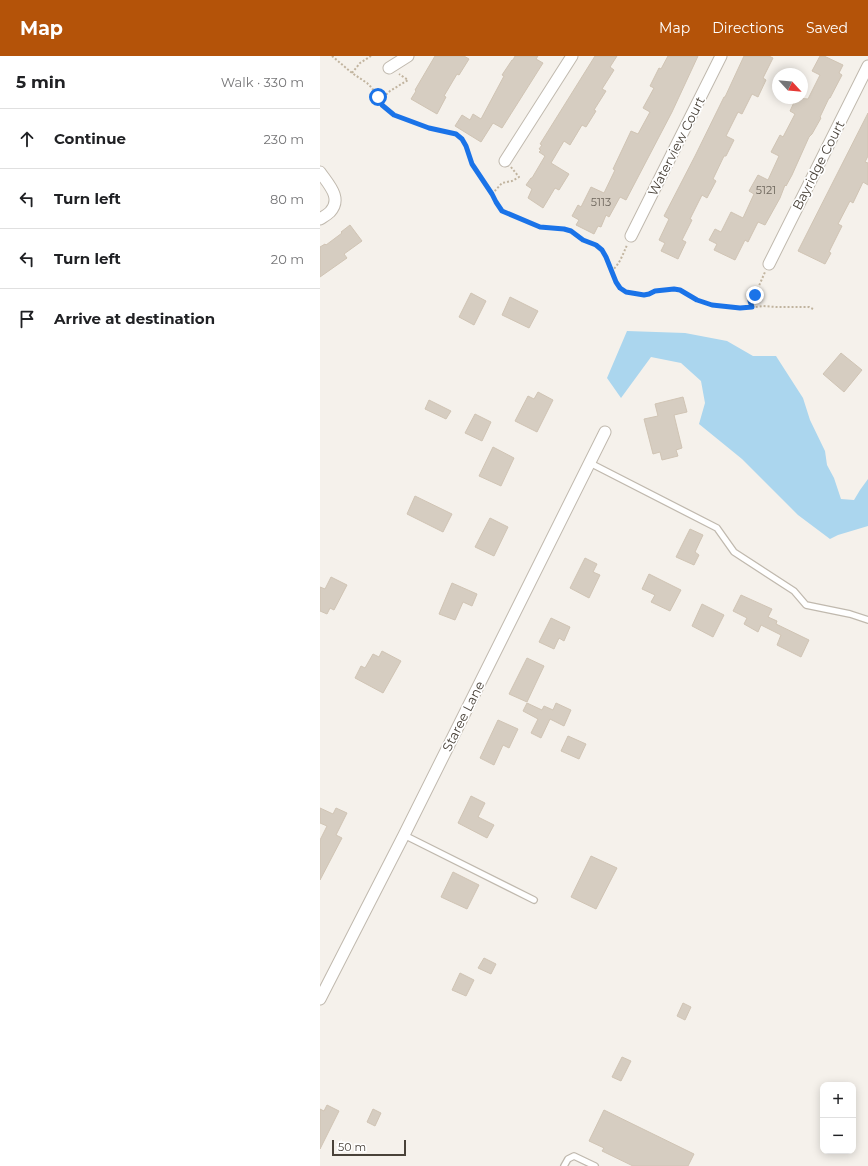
<!DOCTYPE html>
<meta charset="utf-8">
<style>
:root{--surface:#fff;--page:#f2f2f2;--text:#202124;--muted:#757577;--line:#e0e0e0;--accent:#b45309}
body{margin:0;font-family:Montserrat,sans-serif;background:var(--page);color:var(--text)}
.controls{position:absolute;right:12px;bottom:12px;display:grid;overflow:hidden;border-radius:8px;box-shadow:0 2px 10px #0003}
.controls button{width:36px;height:36px;display:grid;place-items:center;padding:0;border:0;border-bottom:1px solid var(--line);background:var(--surface);color:var(--text);font:20px sans-serif}
.compass{position:absolute;left:452px;top:12px;width:36px;height:36px;border-radius:50%;background:var(--surface);box-shadow:0 2px 10px #0003;rotate:116deg}
.scale{position:absolute;left:12px;bottom:10px;width:74px;box-sizing:border-box;padding-left:4px;border:2px solid #494239;border-top:0;font-size:11px;line-height:14px;white-space:nowrap;color:#494239;-webkit-text-stroke:3px #fff;paint-order:stroke}
.stop{position:absolute;width:12px;height:12px;margin:-9px;border:3px solid #1a73e8;border-radius:50%;background:#fff}
.stop.end{background:#1a73e8;border-color:#fff;box-shadow:0 1px 4px #0008}
.list{margin:0;padding:0;list-style:none}
h2{display:flex;justify-content:space-between;align-items:center;height:52px;margin:0;padding:0 16px;font-size:17px}
h2 small{font-size:13px;font-weight:400;color:var(--muted)}
.list li{display:grid;grid-template-columns:26px 1fr auto;gap:12px;align-items:center;box-sizing:border-box;height:60px;padding:0 16px;border-top:1px solid var(--line)}
.list b{display:block;font-size:15px;white-space:nowrap}
.list em{font-size:13px;font-style:normal;color:var(--muted)}
.icon{flex:none;width:22px;height:22px;fill:none;stroke:currentColor;stroke-width:2;stroke-linecap:round;stroke-linejoin:round}
.map{position:relative;flex:none;width:548px;height:1110px;overflow:hidden}
header{display:flex;align-items:center;gap:24px;box-sizing:border-box;height:56px;padding:0 20px;background:var(--accent);color:#fff}
header strong{font-size:19px}
nav{display:flex;gap:22px;margin-inline-start:auto;font-size:14px}
main{display:flex}
aside{flex:1;background:var(--surface)}
.map>svg:first-child{display:block}
.water{fill:#abd6ee}
.building{fill:#d6cdc1;stroke:#d0c4b4}
.lines{fill:none;stroke-linecap:round;stroke-linejoin:round}
.lane-casing{stroke:#c0b9ae;stroke-width:8}
.street-casing{stroke:#c0b9ae;stroke-width:13}
.path{stroke:#c1b49f;stroke-width:2;stroke-dasharray:2 2;stroke-linecap:butt}
.lane{stroke:#fff;stroke-width:5.5}
.street{stroke:#fff;stroke-width:11}
.route{stroke:#1a73e8;stroke-width:5}
.labels{text-anchor:middle;dominant-baseline:central;stroke-width:3.5;stroke-linejoin:round;paint-order:stroke}
.number-label{font-size:11px;fill:#6c655b}
.street-label{font-size:13px;fill:#494239;stroke:#fff}
</style>
<header>
<strong>Map</strong>
<nav><a>Map</a><a>Directions</a><a>Saved</a></nav>
</header>
<main>
<aside>
<h2>5 min<small>Walk · 330 m</small></h2>
<ul class="list">
<li><svg class="icon" aria-label="ahead" viewBox="0 0 24 24"><path d="M12 20V5M6 11l6-6 6 6"/></svg><div><b>Continue</b></div><em>230 m</em></li>
<li><svg class="icon" aria-label="left" viewBox="0 0 24 24"><path d="M17 20v-9H6M10 6l-5 5 5 5"/></svg><div><b>Turn left</b></div><em>80 m</em></li>
<li><svg class="icon" aria-label="left" viewBox="0 0 24 24"><path d="M17 20v-9H6M10 6l-5 5 5 5"/></svg><div><b>Turn left</b></div><em>20 m</em></li>
<li><svg class="icon" aria-label="arrive" viewBox="0 0 24 24"><path d="M6 21V4h12l-3 4 3 4H6"/></svg><div><b>Arrive at destination</b></div></li>
</ul>
</aside>
<div class="map">
<svg width="548" height="1110" viewBox="0 0 548 1110">
<rect width="100%" height="100%" fill="#f5f1eb"/>
<polygon class="water" points="307,275 365,277 407,285 433,300 456,300 483,342 490,364 505,395 507,409 514,422 521,443 534,444 540,434 548,423 548,470 518,479 510,483 478,459 422,403 379,368 385,347 381,325 361,307 331,301 301,342 287,322"/>
<g class="building">
<polygon points="115,0 144,0 149,3 139,19 137,18 124,40 126,41 117,58 91,43 96,35 95,34"/>
<polygon points="195,0 218,0 216,3 223,7 182,72 173,67 161,86 135,70 142,59 150,64 153,58 161,63 184,20 182,19 192,4 193,4"/>
<polygon points="275,0 297,0 290,11 294,14 282,33 286,35 274,54 276,55 266,71 262,69 250,89 244,85 231,107 249,118 239,134 235,132 223,152 208,142 212,133 206,129 211,122 212,122 225,100 219,96 221,94 219,93 222,89 220,88"/>
<polygon points="348,0 378,0 352,56 306,144 300,141 289,161 286,159 281,171 278,170 274,178 256,169 259,164 252,160 258,149 261,151 271,131 284,137 295,114 293,113 311,75 318,78 330,56 323,52 334,32 330,30 339,12 341,13"/>
<polygon points="424,0 449,0 453,2 443,22 446,24 438,41 432,38 422,58 418,56 406,80 414,84 406,100 404,100 393,123 396,125 387,142 382,139 370,163 372,164 362,184 366,186 358,203 341,195 345,187 339,184 349,163 344,160 375,100 404,41 405,41"/>
<polygon points="500,0 504,0 523,9 519,17 522,19 510,42 509,42 500,61 501,62 492,78 489,81 472,119 466,130 465,129 460,142 445,169 438,166 428,186 425,184 415,204 394,194 397,188 389,184 395,173 401,176 411,156 423,162 434,138 429,135 438,119 448,124 459,100 451,96 460,79 463,81 475,58 470,55 476,42 488,43 500,19 492,15"/>
<polygon points="548,57 548,100 545,106 548,107 548,129 543,126 533,147 530,145 518,168 522,170 509,196 511,197 505,208 478,195"/>
<polygon points="30,169 42,185 24,198 27,202 0,221 0,191 5,188 6,189 22,177 21,176"/>
<polygon points="151,237 166,245 154,269 139,261"/>
<polygon points="190,241 218,255 209,272 182,259"/>
<polygon points="521,297 542,314 524,336 503,318"/>
<polygon points="218,336 233,344 217,376 195,365 208,340 214,343"/>
<polygon points="363,341 367,356 354,359 362,392 356,394 358,400 342,404 340,396 333,398 324,363 338,360 335,348"/>
<polygon points="109,344 131,355 126,363 105,353"/>
<polygon points="155,358 171,366 162,385 145,377"/>
<polygon points="173,391 194,402 181,430 159,420"/>
<polygon points="95,440 132,458 123,476 87,458"/>
<polygon points="170,462 188,471 174,500 155,491"/>
<polygon points="370,473 383,479 375,496 379,499 374,509 356,501"/>
<polygon points="265,502 277,508 273,516 280,519 269,542 250,532"/>
<polygon points="329,518 361,534 350,555 331,546 335,539 322,533"/>
<polygon points="11,521 27,529 14,554 10,552 7,558 0,555 0,531 5,533"/>
<polygon points="132,527 157,538 152,550 143,546 135,564 119,558"/>
<polygon points="421,539 452,553 448,561 457,565 456,568 489,584 481,601 457,589 461,579 441,569 438,576 424,568 427,562 413,555"/>
<polygon points="382,548 404,559 393,581 372,570"/>
<polygon points="231,562 250,571 244,585 239,582 234,593 219,586"/>
<polygon points="62,595 81,605 63,637 35,622 41,610 45,612 53,598 59,601"/>
<polygon points="207,602 224,610 207,646 189,638"/>
<polygon points="207,647 222,654 224,650 233,654 236,647 251,654 244,670 230,663 221,682 211,677 218,663 203,655"/>
<polygon points="178,664 198,673 189,692 183,689 174,709 160,702"/>
<polygon points="248,680 266,688 259,703 241,695"/>
<polygon points="151,740 165,747 158,761 174,769 167,782 138,767"/>
<polygon points="0,752 13,758 16,752 27,757 16,779 22,782 0,824 0,784 7,770 0,767"/>
<polygon points="271,800 297,812 276,853 251,841"/>
<polygon points="133,816 159,829 147,853 121,841"/>
<polygon points="164,902 176,908 171,918 158,912"/>
<polygon points="140,917 154,924 146,940 132,934"/>
<polygon points="363,947 371,951 365,964 357,960"/>
<polygon points="302,1001 311,1005 301,1025 292,1021"/>
<polygon points="7,1049 19,1055 0,1093 0,1053 4,1055"/>
<polygon points="53,1053 61,1057 55,1070 47,1066"/>
<polygon points="284,1054 374,1098 368,1110 313,1110 282,1095 284,1092 269,1085"/>
</g>
<g class="lines">
<defs>
<g id="lane">
<polyline points="270,407 397,472 414,496 474,535 486,549 530,558 548,564"/>
<polyline points="84,779 214,844"/>
<polyline points="244,1110 248,1103 254,1100 275,1110"/>
</g>
<g id="street">
<polyline points="69,12 88,0"/>
<polyline points="185,105 252,0"/>
<path d="M0,116C8,128 23,142 10,156C7,159 3,161 0,163"/>
<polyline points="311,180 401,0"/>
<polyline points="449,208 548,10"/>
<polyline points="0,943 84,779 285,376"/>
</g>
</defs>
<use href="#lane" class="lane-casing"/>
<use href="#street" class="street-casing"/>
<g class="path">
<polyline points="12,0 32,17 47,27 52,32 62,49 74,59 109,72 136,78 143,83 147,90 153,108 172,138 176,146 182,155 220,171 244,173 251,175 263,183 276,189 282,194 286,201 296,227 300,232 306,236 324,239 329,238 335,235 354,233 360,234 377,244 392,249 399,250 406,250 420,252 430,252 443,250 456,251 489,251 493,253"/>
<polyline points="32,17 40,7 51,0"/>
<polyline points="60,44 70,35 88,24 79,18"/>
<polyline points="172,138 182,127 192,125 199,121 191,111"/>
<path d="M291,215C299,210 303,198 307,189"/>
<polyline points="432,251 431,245 435,239 445,216"/>
</g>
<use href="#lane" class="lane"/>
<use href="#street" class="street"/>
</g>
<g class="lines">
<polyline class="route" points="58,41 62,49 74,59 109,72 136,78 142,83 146,90 152,108 172,138 176,146 182,155 220,171 244,173 251,175 263,184 276,189 282,194 286,201 296,226 300,232 306,236 324,239 329,238 335,235 354,233 360,234 377,244 392,249 420,252 432,251 430,245 435,239"/>
</g>
<g class="labels">
<g class="number-label">
<text x="446" y="134">5121</text>
<text x="281" y="146">5113</text>
</g>
<g class="street-label">
<text transform="translate(356 90) rotate(-63)">Waterview Court</text>
<text transform="translate(498 109) rotate(-63)">Bayridge Court</text>
<text transform="translate(143 660) rotate(-63)">Staree Lane</text>
</g>
</g>
</svg>
<div class="controls">
<button>+</button>
<button>−</button>
</div>
<svg class="compass" viewBox="-18 -18 36 36"><path d="M0-13l5 13h-10z" fill="#e53935"/><path d="M0 13l5-13h-10z" fill="#757577"/></svg>
<div class="scale">50 m</div>
<div class="stop" style="left:58px;top:41px"></div>
<div class="stop end" style="left:435px;top:239px"></div>
</div>
</main>
